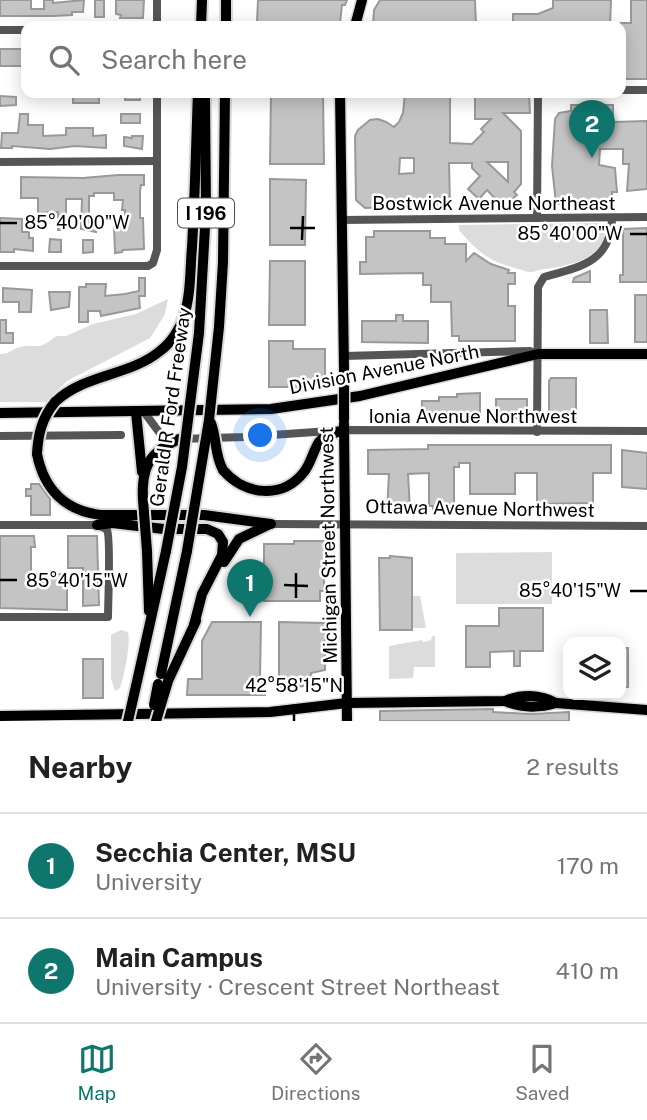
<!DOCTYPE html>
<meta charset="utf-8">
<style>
:root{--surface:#fff;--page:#f2f2f2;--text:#202124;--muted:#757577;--line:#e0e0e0;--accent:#0f766e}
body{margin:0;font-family:"Public Sans",sans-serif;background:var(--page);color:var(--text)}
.controls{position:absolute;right:21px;bottom:21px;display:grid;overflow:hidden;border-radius:14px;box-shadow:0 4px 18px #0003}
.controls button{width:63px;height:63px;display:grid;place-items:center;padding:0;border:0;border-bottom:2px solid var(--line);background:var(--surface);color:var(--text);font:35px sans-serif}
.you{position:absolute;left:261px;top:436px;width:24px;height:24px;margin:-18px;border:5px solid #fff;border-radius:50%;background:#1a73e8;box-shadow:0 0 0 10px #1a73e833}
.badge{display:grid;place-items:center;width:46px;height:46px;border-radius:50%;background:var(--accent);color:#fff;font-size:23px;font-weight:700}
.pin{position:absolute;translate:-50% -58px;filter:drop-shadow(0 2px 4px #0008)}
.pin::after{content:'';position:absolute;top:37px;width:24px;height:21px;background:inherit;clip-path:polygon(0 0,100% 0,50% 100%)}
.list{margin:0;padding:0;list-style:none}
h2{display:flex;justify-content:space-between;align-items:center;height:91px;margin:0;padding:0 28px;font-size:30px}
h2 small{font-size:23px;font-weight:400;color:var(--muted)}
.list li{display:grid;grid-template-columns:46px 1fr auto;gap:21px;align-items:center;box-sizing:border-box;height:105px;padding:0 28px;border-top:2px solid var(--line)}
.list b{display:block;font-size:26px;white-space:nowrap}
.list p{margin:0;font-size:23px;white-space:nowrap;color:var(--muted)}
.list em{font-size:23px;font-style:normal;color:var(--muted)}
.icon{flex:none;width:38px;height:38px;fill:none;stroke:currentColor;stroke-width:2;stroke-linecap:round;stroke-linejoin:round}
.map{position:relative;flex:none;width:647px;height:721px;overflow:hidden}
.search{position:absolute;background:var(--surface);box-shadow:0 4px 18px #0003;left:21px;right:21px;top:21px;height:77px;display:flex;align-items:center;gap:18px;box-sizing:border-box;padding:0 24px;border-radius:14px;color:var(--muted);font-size:26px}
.sheet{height:301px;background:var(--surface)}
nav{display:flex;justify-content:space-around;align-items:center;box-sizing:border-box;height:98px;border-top:2px solid var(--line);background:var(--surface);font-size:19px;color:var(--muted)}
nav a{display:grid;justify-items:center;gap:4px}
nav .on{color:var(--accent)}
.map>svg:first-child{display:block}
.green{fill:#dcdcdc}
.building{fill:#c4c4c4;stroke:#999;stroke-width:2;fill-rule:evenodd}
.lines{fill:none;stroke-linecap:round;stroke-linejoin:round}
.major-casing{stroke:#dbdbdb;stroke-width:13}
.highway-casing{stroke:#dbdbdb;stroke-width:14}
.minor{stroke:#555;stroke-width:8}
.major{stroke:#000;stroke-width:10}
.highway{stroke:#000;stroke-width:10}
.major-bridge-casing{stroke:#dbdbdb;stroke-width:13;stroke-linecap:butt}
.highway-bridge-casing{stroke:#dbdbdb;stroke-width:14;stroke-linecap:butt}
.major-bridge{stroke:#000;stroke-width:10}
.highway-bridge{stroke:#000;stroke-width:10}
.ticks{fill:none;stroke:#000;stroke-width:2.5}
.labels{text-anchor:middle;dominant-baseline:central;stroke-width:5;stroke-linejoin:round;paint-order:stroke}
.shield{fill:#fff;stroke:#4c4c4c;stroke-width:2}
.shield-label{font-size:18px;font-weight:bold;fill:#000}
.street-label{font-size:19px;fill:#000;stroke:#fff}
.ticks-label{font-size:18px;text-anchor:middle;fill:#000;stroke:#fff;stroke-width:5;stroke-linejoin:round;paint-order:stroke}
</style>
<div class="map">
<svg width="647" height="721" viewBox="0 0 647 721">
<rect width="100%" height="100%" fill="#fff"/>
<g class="green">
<path d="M597,223L602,225L605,233C600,261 567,266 544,269C538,270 533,273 528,272C519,269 506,266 497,262C481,255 470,243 459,230V225Z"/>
<path d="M168,299L165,314L150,338L67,381L46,402H0V354C8,354 10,351 17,348C35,341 36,354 56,336H66L93,324L136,314Z"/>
<polygon points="552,552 552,604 456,604 456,553"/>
<polygon points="412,596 420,596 426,628 412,628"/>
<path d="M121,630L128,632C131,643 124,676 120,688L115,691L111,679V635Z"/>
<polygon points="432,636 435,636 435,667 414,667 413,678 389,679 389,646 422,640 423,642 431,640"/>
</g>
<g class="building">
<polygon points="0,0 31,0 31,9 44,9 44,0 53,0 53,3 84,0 83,12 72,12 72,15 53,16 0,16"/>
<rect x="95" y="0" width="9" height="17"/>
<polygon points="116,0 144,0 143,18 120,18 121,15 116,14"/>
<polygon points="258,0 347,0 345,5 342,5 340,23 257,22"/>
<polygon points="380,0 475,0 476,26 373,26 374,10"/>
<polygon points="553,0 611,0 610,26 513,26 513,14 538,14 553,8"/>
<polygon points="631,0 647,0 647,79 621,79 621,23 631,23"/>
<rect x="0" y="49" width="26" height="17"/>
<polygon points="89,93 99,96 99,103 73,103 73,96 89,96"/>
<rect x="125" y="93" width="15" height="7"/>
<polygon points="271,93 323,93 324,164 270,164"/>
<path d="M405,93H450V143L472,144L484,132L481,129L491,119H475V93H529L530,113H503L521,131V184L514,192L517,195L503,207L487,190L479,199L468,189L480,176L472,168V163H449L450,205L365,208L356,200L355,136L358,130L370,120L378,119L386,122L394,127L399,122L403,113ZM400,158H414V173L399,174ZM487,162H508V182Z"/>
<polygon points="0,96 16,97 16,105 0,106"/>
<polygon points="571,105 613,105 613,122 647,121 647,189 627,191 629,164 623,164 623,149 600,149 599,165 615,168 617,192 612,192 612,200 609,200 609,204 556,204 552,166 555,119 559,113 571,111"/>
<polygon points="20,114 28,114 28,125 43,125 43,136 66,135 66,128 93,128 93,136 106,135 106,148 75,146 50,149 12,146 12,148 1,148 2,133 18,133"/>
<rect x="121" y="114" width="19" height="9"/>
<polygon points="132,136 143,136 142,149 124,146 124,137 132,138"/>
<polygon points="118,175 144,175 144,185 141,185 140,191 140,218 143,218 144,249 123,250 122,252 115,253 114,225 125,225 125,210 122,210 123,200 114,200 114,193 94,193 94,196 89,196 89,221 97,221 96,232 81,229 82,199 66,199 66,230 58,230 58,212 38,213 38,198 21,198 21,177 83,178"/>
<polygon points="270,179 306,180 305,245 270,245"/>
<polygon points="0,218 22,219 22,232 29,232 29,238 33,238 33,251 14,249 14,252 0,252"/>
<polygon points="647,228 647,282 620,282 620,275 623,275 623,229"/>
<polygon points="374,231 430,231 430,238 445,238 445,244 466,244 466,261 474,253 491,264 509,270 508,273 515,273 515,284 508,284 508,306 515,306 515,341 459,341 459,336 452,336 451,302 431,302 431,285 423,285 423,273 360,274 360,262 366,262 366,237 374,237"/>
<polygon points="50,239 61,240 61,252 49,252"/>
<polygon points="83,240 93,240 93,252 83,253"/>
<polygon points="270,261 305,261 305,325 269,325"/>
<polygon points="590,271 590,282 573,282 574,278"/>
<polygon points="139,278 145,278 145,296 139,296 140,308 101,316 100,311 88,311 88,322 79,322 79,287 86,287 86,284 106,284 105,296 125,294 139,291"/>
<polygon points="3,288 32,290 31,312 19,312 19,302 3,302"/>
<polygon points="49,292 70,292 69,307 51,310"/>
<rect x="635" y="295" width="12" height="47"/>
<polygon points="590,310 607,310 608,343 590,343"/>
<polygon points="396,315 403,315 403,321 428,321 428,343 362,342 362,321 396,321"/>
<polygon points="0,320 6,320 6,333 13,333 13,343 0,343"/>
<polygon points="269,341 293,341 293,349 325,349 325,387 269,387"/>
<polygon points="551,378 576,378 576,419 549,420 549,381"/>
<polygon points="480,393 480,419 422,420 422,401 439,401 439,397 457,397 457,394"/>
<polygon points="496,399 527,399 527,418 496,419"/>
<polygon points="428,445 611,445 611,473 593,473 593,503 537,504 537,473 515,473 515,494 470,494 470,463 459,463 459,467 454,467 454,510 433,510 433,506 429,506 429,473 408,474 410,510 387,510 389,474 368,474 368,450 428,449"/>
<polygon points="622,450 647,453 647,489 622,487"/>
<polygon points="31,484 39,484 50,499 50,515 31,515 31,496 26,496 26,489 31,489"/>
<polygon points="0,536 34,536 35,547 31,547 31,574 67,574 67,610 0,608"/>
<polygon points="68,536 97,536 99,605 83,606 83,568 68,568"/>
<polygon points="294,541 324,541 324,591 320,591 320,601 264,601 264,544 294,544"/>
<polygon points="390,556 412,558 412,630 380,630 379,558 390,558"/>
<polygon points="499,608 543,608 543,651 520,651 520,666 514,666 514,651 490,652 490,667 466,667 466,626 499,626"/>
<polygon points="212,622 261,622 260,679 265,679 265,695 187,695 188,679 202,679 202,641"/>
<polygon points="279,622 325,623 325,670 311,673 310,685 279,690"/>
<rect x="621" y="648" width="7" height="39"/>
<rect x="83" y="659" width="20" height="39"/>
<polygon points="493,709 493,712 530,714 569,712 569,721 380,721 380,711"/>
</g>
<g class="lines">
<defs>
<g id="major">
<polyline points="355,26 362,0"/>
<polyline points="340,93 344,369"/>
<polyline points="0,413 271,409 360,396 538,354 647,354"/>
<polyline points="344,424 347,721"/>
<path d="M505,701C521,708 539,708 556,703L647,710"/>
<path d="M0,716L270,712L347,703L505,701C521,694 540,694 556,703"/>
</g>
<g id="highway">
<polyline points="226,0 226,26"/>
<polyline points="201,26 202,0"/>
<polyline points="219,327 223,262 225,93"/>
<polyline points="199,333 206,210 205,99"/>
<path d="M55,402C84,374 130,376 160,351C171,343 180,329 184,316C191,294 190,270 192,247C195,196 196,144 198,93"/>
<polyline points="136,412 142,472"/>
<path d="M37,454C44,489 65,511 101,515H204L271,524"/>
<path d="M223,470C244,495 282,500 304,472C311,463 313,451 319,442C325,435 335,433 344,430"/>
<path d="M143,500C141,468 149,451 180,439"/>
<polyline points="97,525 112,523 164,529 207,529 218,534 223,542 222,555 202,594 194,625"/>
<polyline points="147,551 149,611"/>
<polyline points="224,562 239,539 268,525"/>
<polyline points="161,674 187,551"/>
<polyline points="168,681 196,621"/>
<polyline points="136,686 166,551"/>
</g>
</defs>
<use href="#major" class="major-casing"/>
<use href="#highway" class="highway-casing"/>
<g class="minor">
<polyline points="157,26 157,0"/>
<polyline points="0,30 26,30"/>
<polyline points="621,90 647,90"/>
<polyline points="0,162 157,161"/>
<polyline points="537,218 538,93"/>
<polyline points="342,220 647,217"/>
<polyline points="0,266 148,266 153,263 157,250 157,93"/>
<polyline points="344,356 530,351 538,354"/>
<polyline points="144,412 162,436 180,439 244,437 344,430 647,431"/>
<path d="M537,432L538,287L544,277C580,267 611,262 612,218"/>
<polyline points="0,436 121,435"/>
<polyline points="271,524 647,526"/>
<path d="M0,525H97C100,526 104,527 107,530C111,537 108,604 108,617H0"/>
</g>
<use href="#major" class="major"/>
<use href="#highway" class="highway"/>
<defs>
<polyline id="major-bridge" points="344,420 344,369"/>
<g id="highway-bridge">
<path d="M211,423C217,438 214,454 223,470"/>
<path d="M37,454C38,434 42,418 55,402"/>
<polyline points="143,500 147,551"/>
<polyline points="166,551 182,467 199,333"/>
<polyline points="187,551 209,420 219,327"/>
<polyline points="154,705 158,684"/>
<polyline points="128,721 136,686"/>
<polyline points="156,721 168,681"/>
</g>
</defs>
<use href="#major-bridge" class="major-bridge-casing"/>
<use href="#highway-bridge" class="highway-bridge-casing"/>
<use href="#major-bridge" class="major-bridge"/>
<use href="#highway-bridge" class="highway-bridge"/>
</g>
<path class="ticks" d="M0,223H17M290,228H315M630,234H647M302,240L303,216M0,580H17M284,585L308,586M630,591H647M296,598V573M294,721V704"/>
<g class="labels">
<rect class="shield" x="178" y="198.5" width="56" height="29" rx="5"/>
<g class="shield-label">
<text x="206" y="213">I 196</text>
</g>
<g class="street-label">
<text x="494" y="203">Bostwick Avenue Northeast</text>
<text transform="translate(384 369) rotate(-11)">Division Avenue North</text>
<text transform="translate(170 407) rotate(-82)">Gerald R Ford Freeway</text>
<text x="473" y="416">Ionia Avenue Northwest</text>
<text transform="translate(480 508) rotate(1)">Ottawa Avenue Northwest</text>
<text transform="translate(328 545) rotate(-91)">Michigan Street Northwest</text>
</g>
</g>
<g class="ticks-label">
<text x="77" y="229">85°40'00"W</text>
<text x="570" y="240">85°40'00"W</text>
<text x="77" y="587">85°40'15"W</text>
<text x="570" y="597">85°40'15"W</text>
<text x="294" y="692">42°58'15"N</text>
</g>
</svg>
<div class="controls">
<button><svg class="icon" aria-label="layers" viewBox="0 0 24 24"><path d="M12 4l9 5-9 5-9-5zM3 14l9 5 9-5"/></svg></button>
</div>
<div class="you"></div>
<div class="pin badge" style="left:250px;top:617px">1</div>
<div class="pin badge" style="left:592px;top:158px">2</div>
<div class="search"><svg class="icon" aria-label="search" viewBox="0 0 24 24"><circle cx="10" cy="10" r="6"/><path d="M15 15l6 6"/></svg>Search here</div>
</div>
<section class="sheet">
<h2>Nearby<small>2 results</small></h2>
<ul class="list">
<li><span class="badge">1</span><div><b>Secchia Center, MSU</b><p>University</p></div><em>170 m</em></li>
<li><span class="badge">2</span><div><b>Main Campus</b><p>University · Crescent Street Northeast</p></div><em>410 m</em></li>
</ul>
</section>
<nav>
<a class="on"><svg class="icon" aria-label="map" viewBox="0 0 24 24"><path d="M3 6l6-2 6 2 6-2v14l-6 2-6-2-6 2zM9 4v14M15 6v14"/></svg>Map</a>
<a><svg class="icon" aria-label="directions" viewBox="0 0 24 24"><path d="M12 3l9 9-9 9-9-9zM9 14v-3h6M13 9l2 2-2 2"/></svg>Directions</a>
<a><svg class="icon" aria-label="saved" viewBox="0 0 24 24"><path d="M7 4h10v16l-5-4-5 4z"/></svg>Saved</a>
</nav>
